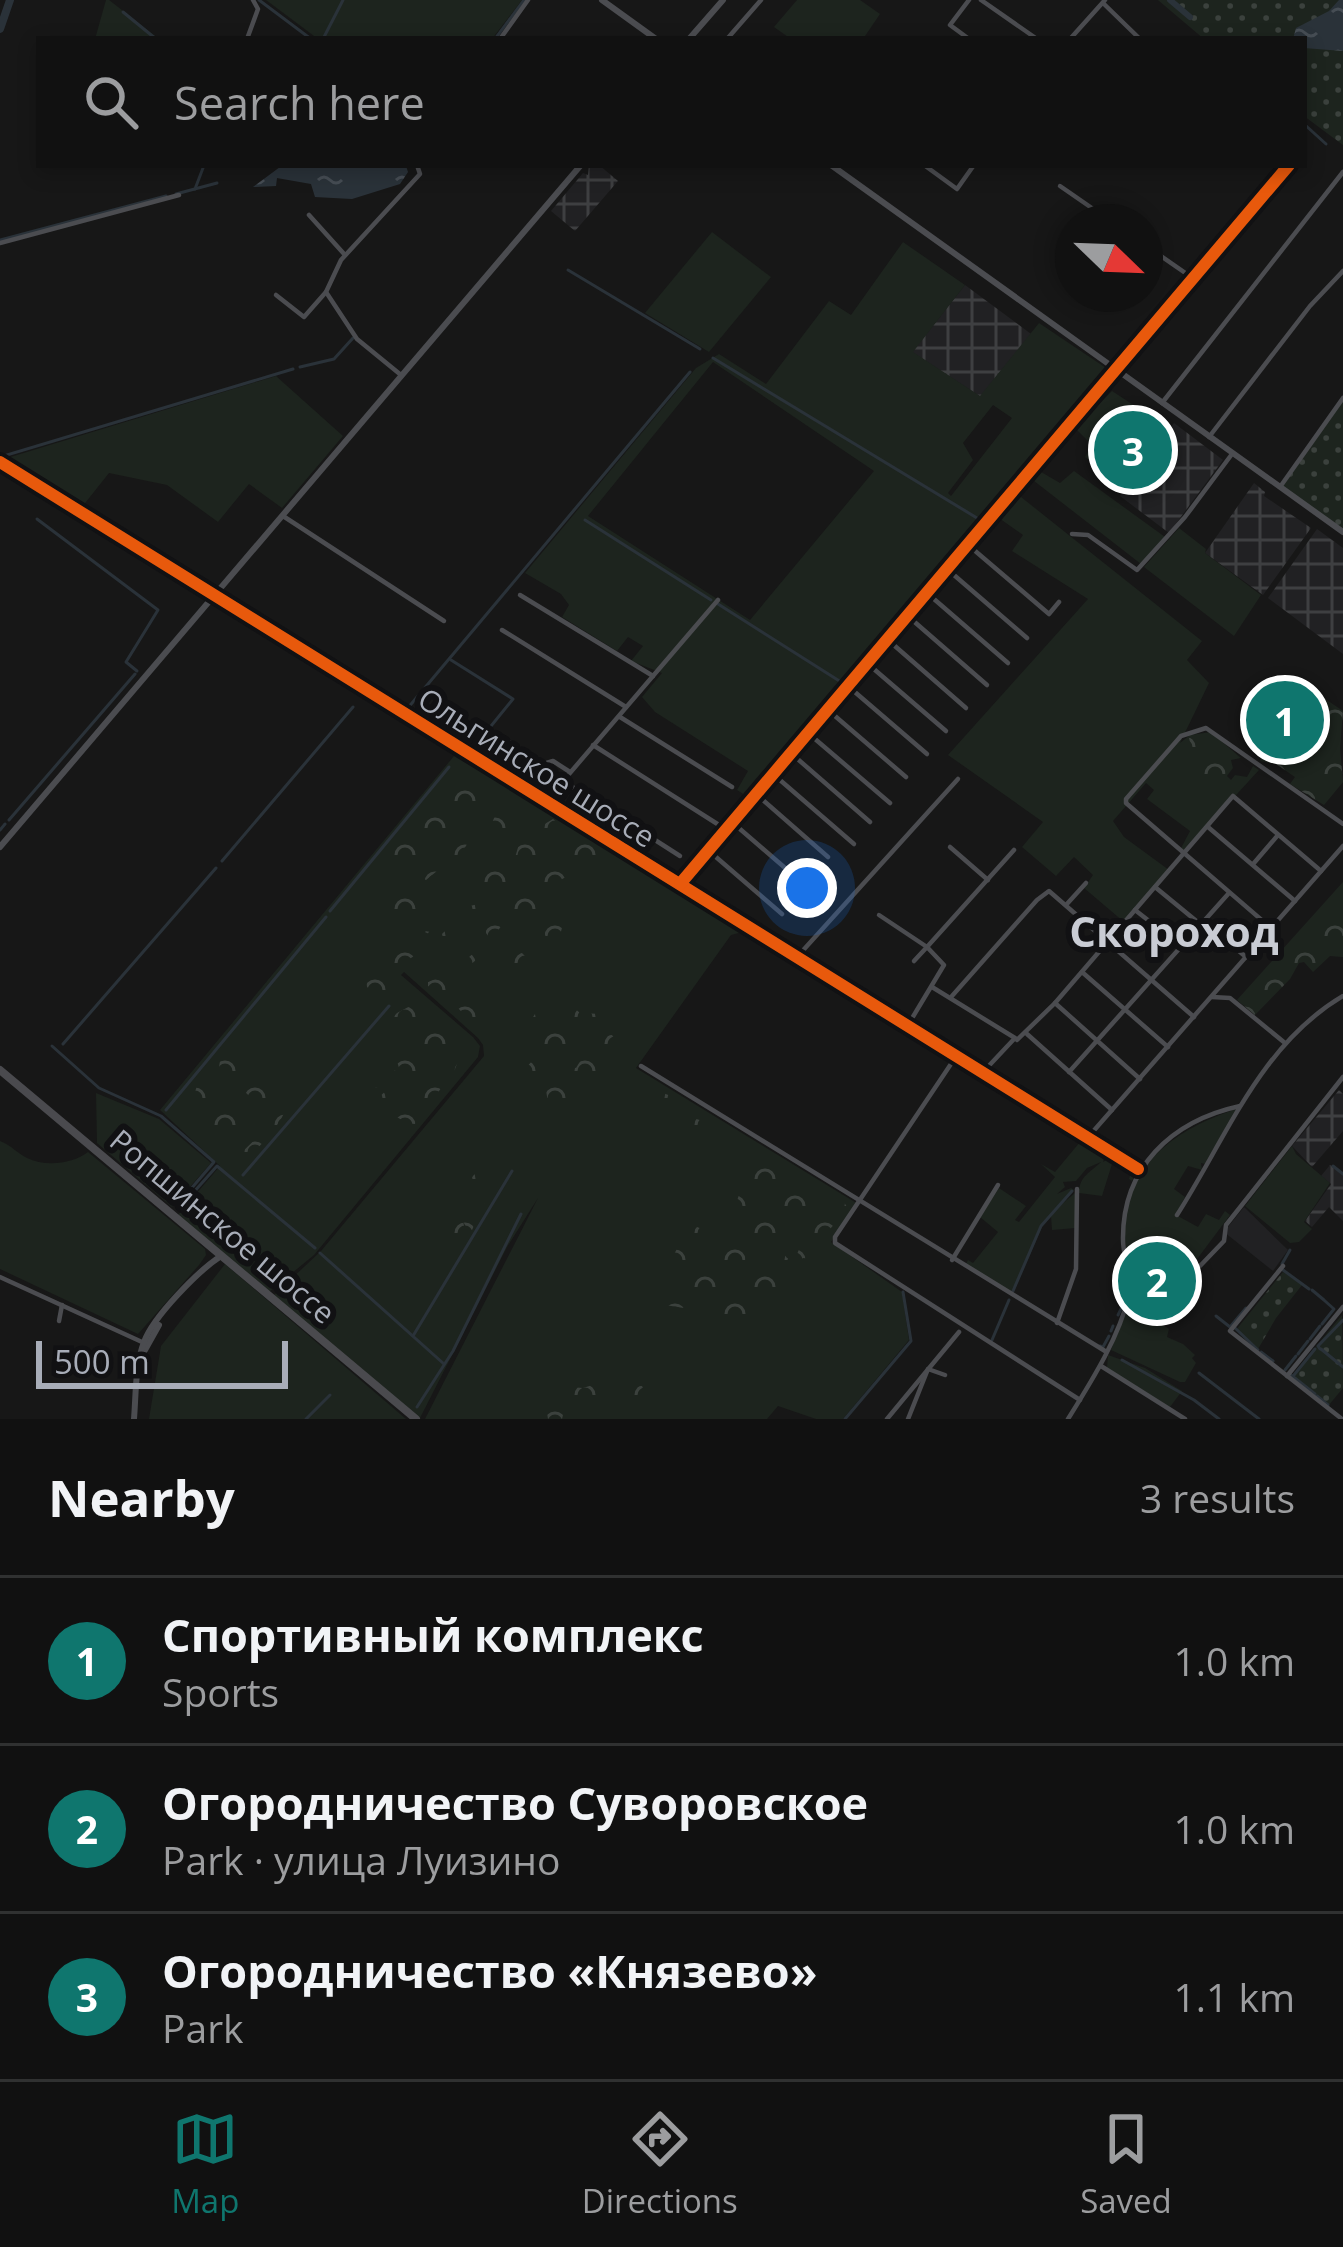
<!DOCTYPE html>
<meta charset="utf-8">
<style>
:root{--surface:#111;--page:#1a1a1a;--text:#f1f3f6;--muted:#9c9d9f;--line:#303131;--accent:#0f766e}
body{margin:0;font-family:"Open Sans",sans-serif;background:var(--page);color:var(--text)}
.compass{position:absolute;left:1055px;top:204px;width:108px;height:108px;border-radius:50%;background:var(--surface);box-shadow:0 6px 18px #0003;rotate:113deg}
.scale{position:absolute;left:36px;bottom:30px;width:252px;box-sizing:border-box;padding-left:12px;border:6px solid #a8adb8;border-top:0;font-size:33px;line-height:42px;white-space:nowrap;color:#a8adb8;-webkit-text-stroke:9px #111113;paint-order:stroke}
.you{position:absolute;left:807px;top:888px;width:42px;height:42px;margin:-30px;border:9px solid #fff;border-radius:50%;background:#1a73e8;box-shadow:0 0 0 18px #1a73e833}
.badge{display:grid;place-items:center;width:78px;height:78px;border-radius:50%;background:var(--accent);color:#fff;font-size:39px;font-weight:700}
.pin{position:absolute;translate:-50% -50%;border:6px solid #fff;box-shadow:0 3px 12px #0006}
.list{margin:0;padding:0;list-style:none}
h2{display:flex;justify-content:space-between;align-items:center;height:156px;margin:0;padding:0 48px;font-size:51px}
h2 small{font-size:39px;font-weight:400;color:var(--muted)}
.list li{display:grid;grid-template-columns:78px 1fr auto;gap:36px;align-items:center;box-sizing:border-box;height:168px;padding:0 48px;border-top:3px solid var(--line)}
.list b{display:block;font-size:45px;white-space:nowrap}
.list p{margin:0;font-size:39px;white-space:nowrap;color:var(--muted)}
.list em{font-size:39px;font-style:normal;color:var(--muted)}
.icon{flex:none;width:66px;height:66px;fill:none;stroke:currentColor;stroke-width:2;stroke-linecap:round;stroke-linejoin:round}
.map{position:relative;flex:none;width:1343px;height:1419px;overflow:hidden}
.search{position:absolute;background:var(--surface);box-shadow:0 6px 18px #0003;left:36px;right:36px;top:36px;height:132px;display:flex;align-items:center;gap:30px;box-sizing:border-box;padding:0 42px;border-radius:0px;color:var(--muted);font-size:45px}
.sheet{height:660px;background:var(--surface)}
nav{display:flex;justify-content:space-around;align-items:center;box-sizing:border-box;height:168px;border-top:3px solid var(--line);background:var(--surface);font-size:33px;color:var(--muted)}
nav a{display:grid;justify-items:center;gap:6px}
nav .on{color:var(--accent)}
.map>svg:first-child{display:block}
.built{fill:#212123}
.industrial{fill:url(#industrial-grid)}
.green{fill:#1d241e;fill-rule:evenodd}
.forest{fill:url(#forest-crowns)}
.park{fill:url(#park-dots)}
.water{fill:url(#water-ripples)}
.lines{fill:none;stroke-linecap:round;stroke-linejoin:round}
.stream{stroke:#2a3239;stroke-width:3}
.canal{stroke:#2a3239;stroke-width:6}
.river{stroke:#2a3239;stroke-width:8}
.minor{stroke:#4b4c50;stroke-width:4.5}
.tertiary{stroke:#4b4c50;stroke-width:6}
.secondary{stroke:#4a4a4e;stroke-width:8}
.cycleway-casing{stroke:#111113;stroke-width:20}
.cycleway{stroke:#e8590c;stroke-width:12}
.labels{text-anchor:middle;dominant-baseline:central;stroke-width:12;stroke-linejoin:round;paint-order:stroke}
.street-label{font-size:30px;fill:#a8adb8;stroke:#111113}
.district-label{font-size:42px;font-weight:bold;fill:#c9ccd4;stroke:#111113}
</style>
<div class="map">
<svg width="1343" height="1419" viewBox="0 0 1343 1419">
<defs>
<pattern id="industrial-grid" width="8" height="8" patternUnits="userSpaceOnUse" patternTransform="scale(3)"><rect width="8" height="8" fill="#212123"/><path d="M0 4h8M4 0v8" fill="none" stroke="#3e3f41"/></pattern>
<pattern id="forest-crowns" width="20" height="18" patternUnits="userSpaceOnUse" patternTransform="scale(3)"><rect width="20" height="18" fill="#1d241e"/><path d="M2 6a3 3 0 1 1 6 0M12 15a3 3 0 1 1 6 0" fill="none" stroke="#3b413d"/></pattern>
<pattern id="park-dots" width="8" height="8" patternUnits="userSpaceOnUse" patternTransform="scale(3)"><rect width="8" height="8" fill="#1d241e"/><path d="M2 2h.1M6 6h.1" fill="none" stroke="#3b413d" stroke-width="1.8" stroke-linecap="round"/></pattern>
<pattern id="water-ripples" width="26" height="14" patternUnits="userSpaceOnUse" patternTransform="scale(3)"><rect width="26" height="14" fill="#2a3239"/><path d="M2 4q2-2 4 0t4 0M15 11q2-2 4 0t4 0" fill="none" stroke="#464d54"/></pattern>
</defs>
<rect width="100%" height="100%" fill="#171717"/>
<polygon class="built" points="1244,1207 1288,1250 1273,1271 1224,1232"/>
<g class="industrial">
<polygon points="589,165 599,165 618,181 575,231 551,211 583,173 588,175"/>
<polygon points="965,285 1031,334 981,397 912,352"/>
<polygon points="1174,423 1223,460 1169,533 1120,496"/>
<polygon points="1254,483 1265,492 1264,496 1311,528 1263,595 1205,553"/>
<polygon points="1317,529 1343,548 1343,654 1268,598"/>
<polygon points="1278,691 1300,709 1264,750 1243,736 1245,729"/>
<polygon points="1339,1090 1343,1094 1343,1131 1312,1167 1292,1146"/>
<polygon points="1330,1165 1343,1175 1343,1221 1329,1207 1312,1227 1305,1221 1331,1184 1321,1176"/>
</g>
<g class="green">
<polygon points="106,0 109,0 159,39 95,39"/>
<polygon points="266,0 522,0 492,39 318,39"/>
<polygon points="797,0 860,0 880,14 863,39 791,39 774,27"/>
<polygon points="712,232 771,277 709,352 645,313"/>
<path d="M903,242L965,285L913,352L980,396L1039,323L1112,372L748,797L737,790L748,771L655,712L642,697L662,673L631,661L643,646L628,637L617,651L562,617L569,605L561,594L525,573L696,368L719,354L766,384L829,301L851,315ZM713,362L874,471L750,620L588,516ZM993,405L1012,418L951,496L948,493L973,460L963,443Z"/>
<polygon points="276,376 343,436 282,508 249,484 218,522 167,485 109,473 82,507 4,459"/>
<polygon points="1112,391 1138,408 1098,466 1085,457 1092,445 1075,428"/>
<polygon points="1146,413 1167,428 1119,486 1101,472"/>
<polygon points="1036,469 1060,483 1074,471 1165,537 1141,564 1029,477"/>
<polygon points="1016,493 1202,641 1187,660 1209,683 1180,743 1190,735 1211,732 1241,758 1231,760 1233,768 1227,776 1231,780 1235,775 1247,777 1253,766 1259,770 1184,852 1180,850 1190,831 1147,799 1154,790 1146,783 1113,821 1124,837 1169,870 1124,922 1084,888 1093,875 1074,857 1056,876 1022,847 1043,822 948,755 1088,599 1012,551 1023,535 996,516"/>
<polygon points="1179,528 1206,549 1205,553 1261,595 1234,636 1144,567"/>
<polygon points="454,756 750,930 731,935 636,1068 858,1204 831,1242 902,1292 909,1340 843,1419 816,1419 778,1406 767,1419 425,1419 538,1198 507,1247 420,1418 276,1299 274,1295 321,1251 484,1056 483,1045 478,1038 404,972 401,975 473,1037 480,1046 478,1057 314,1255 269,1292 177,1216 220,1166 160,1110"/>
<polygon points="96,1093 159,1119 211,1163 172,1207 97,1143"/>
<path d="M1236,1109L1205,1164L1201,1163L1202,1170L1188,1166L1174,1189L1185,1197L1176,1215L1198,1227L1206,1214L1219,1220L1225,1211L1230,1215L1153,1318L1169,1329L1167,1337L1183,1344L1195,1355L1192,1358L1196,1363L1185,1382H1180L1111,1350C1117,1333 1128,1313 1130,1296C1132,1275 1124,1252 1125,1230C1126,1163 1177,1129 1236,1109Z"/>
<path d="M1078,1133L1090,1146L1094,1144L1106,1152L1103,1162L1113,1156L1136,1173L1132,1181L1129,1179L1131,1172L1112,1164L1102,1196L1079,1193C1079,1176 1091,1172 1101,1162L1087,1168L1076,1181L1063,1182L1065,1187L1057,1194L1071,1188L1074,1190L1062,1204L1075,1193V1228L1052,1230L1051,1216L1042,1227L1012,1296L965,1266L968,1260L973,1263L998,1232L980,1217L999,1188L1026,1206L1015,1220L1019,1222L1055,1177L1041,1164L1055,1172L1080,1142L1074,1137Z"/>
<path d="M0,1141C11,1145 17,1153 27,1158C45,1167 73,1164 88,1152L205,1249L206,1255L199,1265L138,1334L0,1269Z"/>
<polygon points="1292,1146 1296,1154 1330,1183 1304,1222 1312,1229 1299,1242 1290,1243 1245,1206"/>
<polygon points="225,1264 406,1419 149,1419 161,1346"/>
<polygon points="1108,1355 1145,1368 1182,1391 1170,1407 1107,1368"/>
</g>
<g class="forest">
<polygon points="1285,683 1303,684 1343,711 1340,748 1343,782 1324,805 1290,784 1295,777 1276,764 1260,761 1264,750 1300,709 1271,689"/>
<polygon points="1211,733 1230,751 1225,776 1229,788 1234,786 1235,776 1246,779 1256,770 1236,792 1217,798 1201,773 1189,771 1193,764 1189,758 1192,750 1189,738 1197,738 1197,750 1202,752 1213,739 1201,736"/>
<path d="M465,769L501,790L504,802L520,801L527,810H539L543,825L553,819L559,824L538,858L546,856L557,838L572,831L580,834L570,848L572,851L585,842L598,847L604,856L600,864L587,865L578,876L569,875L559,881L554,903L566,911L557,948L548,947L543,926L548,893L544,890L535,923L514,930L502,925L491,940L486,933V916L482,915L459,924L444,940L415,928L410,940L416,947L414,956L399,966L393,995L381,998L367,987C365,967 371,954 392,957C404,937 384,910 371,893L375,885H382L386,892L411,896L425,931L442,934L470,906L482,903L488,891L482,881L489,861L505,871L512,868L519,844L516,825L508,828L498,848L484,842L500,804L487,813L464,849L475,865L469,872L448,862L426,880L391,861L390,853L403,832L425,817L437,797L448,801L461,787L459,775Z"/>
<polygon points="1343,882 1343,957 1330,956 1313,972 1304,962 1299,963 1290,979 1255,1015 1237,1000"/>
<path d="M517,948L532,963L518,986L476,960L457,976C478,996 488,1000 489,1033L485,1036L457,1007L428,986V982L450,973L475,952L490,959Z"/>
<path d="M560,996L580,1013L601,1014L596,1031L577,1044L572,1067L576,1068L595,1037L612,1035L616,1041L595,1080C578,1088 567,1092 572,1113L566,1120L548,1103L544,1077L528,1084L519,1075L535,1058L551,1054L553,1046L537,1049L532,1057L514,1049L541,1004Z"/>
<path d="M416,1003C431,1012 444,1017 443,1036L458,1042L463,1048L455,1069L415,1124C400,1123 387,1109 377,1099L389,1088L402,1091L405,1085L389,1083L377,1088C365,1083 359,1076 363,1063L379,1062L401,1074L394,1052L401,1042L416,1035L414,1031L397,1032L386,1025L397,1013Z"/>
<path d="M227,1051L255,1071L286,1108C280,1127 254,1155 237,1164L233,1161L272,1123L256,1125L260,1121L256,1120L225,1147L186,1118L197,1086L211,1077L253,1113L269,1115L219,1067L221,1055Z"/>
<polygon points="663,1093 671,1096 683,1115 703,1121 715,1142 703,1146 676,1119 653,1113 652,1107"/>
<polygon points="527,1133 530,1136 517,1160 484,1177 481,1190 485,1202 472,1230 468,1231 463,1221 467,1240 459,1253 451,1253 437,1231 461,1195 476,1197 468,1183 484,1161 510,1151"/>
<path d="M753,1143L844,1202L848,1209L830,1229L824,1246L833,1255L818,1267L812,1259L803,1258C783,1272 781,1277 784,1300L764,1326L739,1321L718,1331L707,1325L696,1310L665,1305L655,1292L666,1279L663,1275L679,1245L697,1227L705,1230L712,1247L720,1250L734,1242L742,1245L746,1254L743,1275L750,1280L762,1277L765,1269L777,1270L774,1254L779,1248L787,1258L795,1259L800,1247L798,1243L768,1237L751,1241L739,1234C736,1218 733,1205 741,1191L757,1195L760,1188L741,1165L747,1149Z"/>
<polygon points="599,1383 621,1387 642,1386 657,1419 641,1411 623,1411 611,1398 604,1402 597,1419 572,1418 575,1399 567,1399 562,1419 548,1419 547,1413 535,1418 530,1412 543,1385 583,1388"/>
</g>
<g class="park">
<polygon points="1158,0 1343,0 1343,145 1304,116 1304,39 1204,39"/>
<polygon points="1343,401 1343,529 1282,487"/>
<polygon points="1283,1272 1302,1285 1276,1318 1258,1349 1236,1330"/>
<polygon points="1342,1315 1343,1388 1328,1406 1291,1377"/>
</g>
<g class="water">
<polygon points="1339,0 1343,0 1343,51 1304,48 1304,39 1293,39 1296,28 1329,11"/>
<polygon points="398,165 406,166 408,172 400,184 352,199 315,197 311,184 277,178 276,186 253,187 280,167"/>
</g>
<g class="lines">
<g class="stream">
<polyline points="259,0 311,39"/>
<polyline points="123,12 156,39"/>
<polyline points="323,39 343,0"/>
<polyline points="495,39 524,0"/>
<polyline points="1304,124 1326,144"/>
<polyline points="195,189 203,168"/>
<polyline points="176,194 217,183"/>
<polyline points="0,240 166,196"/>
<polyline points="568,270 700,349"/>
<polyline points="713,358 977,518"/>
<polyline points="300,367 334,359 353,338"/>
<polyline points="0,457 293,369"/>
<polyline points="37,519 158,610 126,662 137,671"/>
<polyline points="585,520 711,600"/>
<polyline points="718,604 841,682"/>
<polyline points="451,660 513,699 474,747"/>
<polyline points="407,709 690,372"/>
<polyline points="9,820 135,674"/>
<polyline points="0,830 5,824"/>
<polyline points="222,861 353,707"/>
<polyline points="330,911 449,767"/>
<polyline points="63,1044 216,868"/>
<polyline points="52,1046 99,1088 161,1116 214,1162 184,1197"/>
<polyline points="166,1110 326,917"/>
<polyline points="1333,1166 1343,1174"/>
<polyline points="243,1175 389,1006"/>
<polyline points="185,1202 217,1166 315,1248"/>
<polyline points="320,1253 444,1364"/>
<polyline points="1282,1264 1290,1250"/>
<polyline points="1283,1270 1309,1289"/>
<polyline points="1312,1290 1324,1300"/>
<polyline points="1013,1291 1041,1226 1072,1191"/>
<polyline points="1118,1315 1121,1309"/>
<polyline points="1216,1316 1230,1327 1246,1308"/>
<polyline points="1322,1324 1334,1309 1325,1301"/>
<polyline points="1235,1328 1258,1350"/>
<polyline points="1111,1331 1113,1326"/>
<polyline points="413,1336 512,1171"/>
<polyline points="1310,1339 1320,1326"/>
<polyline points="992,1340 1009,1300"/>
<polyline points="1100,1346 1103,1347 1109,1336"/>
<polyline points="1320,1349 1318,1346 1343,1320"/>
<polyline points="1321,1349 1343,1367"/>
<polyline points="1261,1352 1273,1361"/>
<polyline points="1298,1354 1308,1341"/>
<polyline points="1122,1360 1194,1400 1219,1419"/>
<polyline points="1285,1370 1296,1356"/>
<polyline points="1199,1373 1259,1419"/>
<polyline points="1291,1375 1315,1394"/>
<polyline points="1294,1375 1315,1349"/>
<polyline points="1317,1396 1328,1405"/>
<polyline points="417,1407 453,1351 521,1214"/>
<polyline points="306,1419 330,1395"/>
<polyline points="845,1419 911,1341 903,1292"/>
</g>
<polyline class="canal" points="1170,0 1190,17"/>
<polyline class="river" points="0,29 10,0"/>
<g class="minor">
<polyline points="969,0 950,25 969,39"/>
<polyline points="981,0 1037,39"/>
<polyline points="1104,4 1140,39"/>
<polyline points="247,39 258,9 253,0"/>
<polyline points="500,39 528,0"/>
<polyline points="727,39 761,0"/>
<polyline points="1070,39 1105,0"/>
<polyline points="924,165 957,189 974,165"/>
<polyline points="1060,186 1112,222"/>
<polyline points="309,215 345,255"/>
<polyline points="0,243 179,195"/>
<polyline points="1145,245 1194,279"/>
<polyline points="276,295 304,317 326,292"/>
<polyline points="401,375 357,339 326,292 341,260 420,174 417,165"/>
<polyline points="1162,403 1343,172"/>
<polyline points="1209,437 1310,306 1343,271"/>
<polyline points="0,462 1138,1169"/>
<polyline points="1280,487 1343,398"/>
<polyline points="283,516 444,621"/>
<polyline points="1072,534 1088,535 1137,570 1185,517 1232,454"/>
<polyline points="967,544 1049,614 1059,602"/>
<polyline points="947,569 1027,638"/>
<polyline points="927,593 1008,663"/>
<polyline points="520,595 653,676"/>
<polyline points="910,618 987,685"/>
<polyline points="502,630 626,707"/>
<polyline points="888,640 966,708"/>
<polyline points="868,664 946,731"/>
<polyline points="849,687 927,754"/>
<polyline points="828,710 906,777"/>
<polyline points="620,717 732,787"/>
<polyline points="808,733 890,803"/>
<polyline points="501,737 543,764 553,761 570,772"/>
<polyline points="593,745 719,825"/>
<polyline points="793,755 870,822"/>
<polyline points="773,774 854,844"/>
<polyline points="563,781 680,856"/>
<polyline points="756,794 828,857"/>
<polyline points="546,801 718,600"/>
<polyline points="733,823 806,886"/>
<polyline points="1208,827 1295,901"/>
<polyline points="950,847 988,880"/>
<polyline points="709,851 782,914"/>
<polyline points="1254,863 1278,835"/>
<polyline points="680,884 1289,165"/>
<polyline points="1155,887 1200,924"/>
<polyline points="1066,905 1086,883"/>
<polyline points="1135,910 1181,946"/>
<polyline points="879,915 927,947 914,961"/>
<polyline points="1204,922 1246,957"/>
<polyline points="1271,928 1126,803 1126,799 1181,736 1206,728 1343,824"/>
<polyline points="797,957 958,779"/>
<polyline points="1082,972 1168,1047"/>
<polyline points="932,987 1015,1038 984,1071"/>
<polyline points="952,996 1037,900 1049,891 1194,1017"/>
<polyline points="1212,997 1230,998 1285,1043"/>
<polyline points="1055,1003 1140,1079"/>
<polyline points="908,1025 944,965 927,947 1014,850"/>
<polyline points="1027,1034 1112,1110"/>
<polyline points="1017,1040 1055,1003 1233,796 1321,871"/>
<polyline points="957,1055 835,1237 835,1243 1080,1400"/>
<polyline points="641,1066 1105,1351"/>
<polyline points="1069,1072 1229,893"/>
<polyline points="1090,1135 1343,846"/>
<path d="M1177,1215C1227,1137 1260,1045 1343,996"/>
<polyline points="952,1260 998,1185"/>
<polyline points="1200,1266 1224,1241 1226,1225 1343,1077"/>
<polyline points="1283,1266 1230,1331 1342,1419"/>
<polyline points="0,1277 142,1342"/>
<polyline points="59,1321 62,1305"/>
<polyline points="1057,1323 1076,1269 1077,1189"/>
<polyline points="1101,1366 1185,1419"/>
<polyline points="1287,1376 1343,1307"/>
<polyline points="887,1419 959,1332"/>
<polyline points="908,1419 928,1369 945,1375"/>
<path d="M1068,1419C1091,1382 1119,1338 1129,1295C1133,1278 1123,1258 1123,1240C1122,1168 1171,1121 1240,1106"/>
</g>
<g class="tertiary">
<polyline points="602,0 656,39"/>
<polyline points="689,39 723,0"/>
<polyline points="831,165 1343,532"/>
<polyline points="0,847 581,165"/>
<polyline points="145,1350 159,1325"/>
<path d="M134,1419C136,1395 135,1365 144,1342C153,1317 198,1271 221,1256"/>
</g>
<polyline class="secondary" points="0,1070 416,1419"/>
<defs>
<g id="cycleway">
<polyline points="0,462 1138,1169"/>
<polyline points="680,884 1289,165"/>
</g>
</defs>
<use href="#cycleway" class="cycleway-casing"/>
<use href="#cycleway" class="cycleway"/>
</g>
<g class="labels">
<g class="street-label">
<text transform="translate(537 767) rotate(32)">Ольгинское шоссе</text>
<text transform="translate(223 1226) rotate(40)">Ропшинское шоссе</text>
</g>
<g class="district-label">
<text x="1174" y="930">Скороход</text>
</g>
</g>
</svg>
<svg class="compass" viewBox="-18 -18 36 36"><path d="M0-13l5 13h-10z" fill="#e53935"/><path d="M0 13l5-13h-10z" fill="#9c9d9f"/></svg>
<div class="scale">500 m</div>
<div class="you"></div>
<div class="pin badge" style="left:1285px;top:720px">1</div>
<div class="pin badge" style="left:1157px;top:1281px">2</div>
<div class="pin badge" style="left:1133px;top:450px">3</div>
<div class="search"><svg class="icon" aria-label="search" viewBox="0 0 24 24"><circle cx="10" cy="10" r="6"/><path d="M15 15l6 6"/></svg>Search here</div>
</div>
<section class="sheet">
<h2>Nearby<small>3 results</small></h2>
<ul class="list">
<li><span class="badge">1</span><div><b>Спортивный комплекс</b><p>Sports</p></div><em>1.0 km</em></li>
<li><span class="badge">2</span><div><b>Огородничество Суворовское</b><p>Park · улица Луизино</p></div><em>1.0 km</em></li>
<li><span class="badge">3</span><div><b>Огородничество «Князево»</b><p>Park</p></div><em>1.1 km</em></li>
</ul>
</section>
<nav>
<a class="on"><svg class="icon" aria-label="map" viewBox="0 0 24 24"><path d="M3 6l6-2 6 2 6-2v14l-6 2-6-2-6 2zM9 4v14M15 6v14"/></svg>Map</a>
<a><svg class="icon" aria-label="directions" viewBox="0 0 24 24"><path d="M12 3l9 9-9 9-9-9zM9 14v-3h6M13 9l2 2-2 2"/></svg>Directions</a>
<a><svg class="icon" aria-label="saved" viewBox="0 0 24 24"><path d="M7 4h10v16l-5-4-5 4z"/></svg>Saved</a>
</nav>
